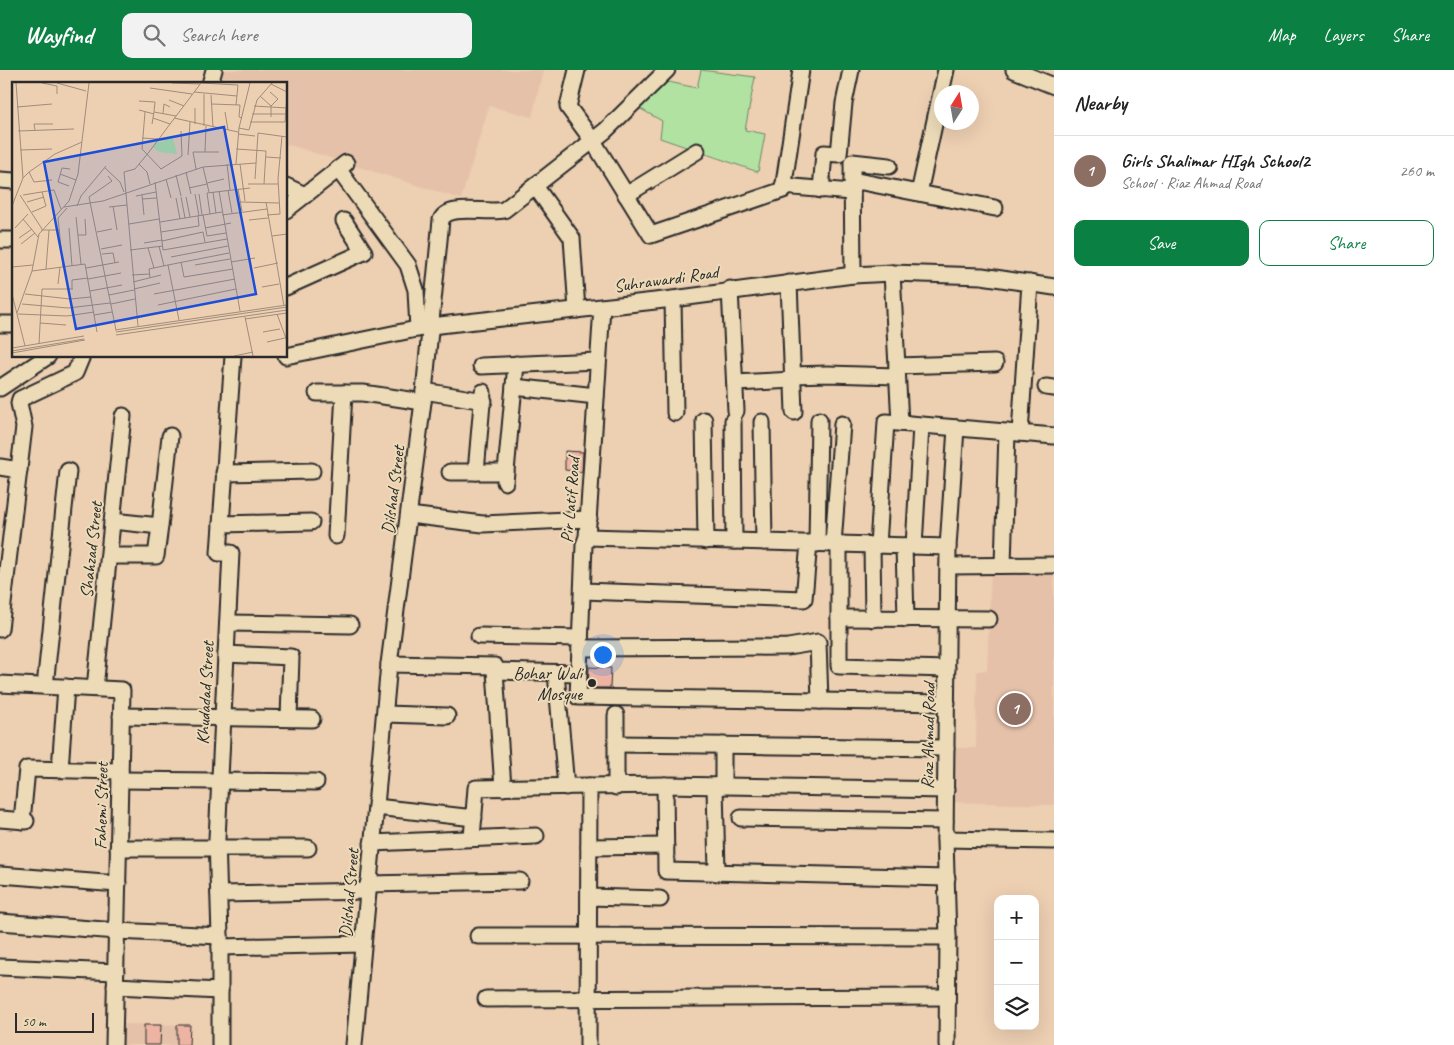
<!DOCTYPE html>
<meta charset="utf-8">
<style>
:root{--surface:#fff;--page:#f2f2f2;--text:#222;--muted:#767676;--line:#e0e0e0;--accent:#0b8043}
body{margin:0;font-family:Caveat,sans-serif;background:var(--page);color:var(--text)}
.controls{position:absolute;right:15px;bottom:15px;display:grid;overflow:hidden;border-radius:10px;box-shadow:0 5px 20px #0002}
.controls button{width:45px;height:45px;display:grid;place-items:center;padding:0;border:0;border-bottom:1px solid var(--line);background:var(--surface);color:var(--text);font:25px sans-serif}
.compass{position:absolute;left:934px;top:15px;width:45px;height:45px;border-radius:50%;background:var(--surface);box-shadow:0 5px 20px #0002;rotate:11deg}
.scale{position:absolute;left:15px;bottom:12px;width:79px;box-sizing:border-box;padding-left:5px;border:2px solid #2b2b2b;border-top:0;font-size:14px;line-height:18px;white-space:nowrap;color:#2b2b2b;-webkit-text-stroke:4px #eddbb8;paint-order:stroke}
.you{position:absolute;left:602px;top:584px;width:18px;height:18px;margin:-12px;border:4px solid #fff;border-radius:50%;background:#1a73e8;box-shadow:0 0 0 8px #1a73e833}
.badge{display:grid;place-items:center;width:32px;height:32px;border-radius:50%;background:var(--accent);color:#fff;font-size:16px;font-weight:700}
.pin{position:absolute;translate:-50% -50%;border:2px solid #fff;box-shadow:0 1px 5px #0006}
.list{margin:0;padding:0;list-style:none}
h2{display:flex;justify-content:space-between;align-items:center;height:65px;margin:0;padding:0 20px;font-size:21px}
h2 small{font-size:16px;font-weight:400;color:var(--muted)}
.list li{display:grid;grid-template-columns:32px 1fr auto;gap:15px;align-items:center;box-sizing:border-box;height:70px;padding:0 20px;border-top:1px solid var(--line)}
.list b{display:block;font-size:19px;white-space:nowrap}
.list p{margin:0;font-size:16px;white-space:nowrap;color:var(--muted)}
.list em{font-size:16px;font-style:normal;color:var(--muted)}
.actions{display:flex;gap:10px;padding:15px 20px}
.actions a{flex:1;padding:11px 0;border:1px solid var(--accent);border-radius:10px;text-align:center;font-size:18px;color:var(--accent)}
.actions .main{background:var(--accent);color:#fff}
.icon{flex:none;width:28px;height:28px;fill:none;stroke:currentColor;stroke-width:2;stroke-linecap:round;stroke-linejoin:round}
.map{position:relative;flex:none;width:1054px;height:975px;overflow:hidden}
header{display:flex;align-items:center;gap:30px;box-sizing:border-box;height:70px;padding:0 25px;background:var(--accent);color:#fff}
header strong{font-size:24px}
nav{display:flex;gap:28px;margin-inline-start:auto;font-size:18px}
.search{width:350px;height:45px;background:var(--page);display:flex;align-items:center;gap:12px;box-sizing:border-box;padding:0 18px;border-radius:10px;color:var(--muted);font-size:19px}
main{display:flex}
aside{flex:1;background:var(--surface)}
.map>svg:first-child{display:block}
.built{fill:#e5c1a9}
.green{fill:#b1e2a2;stroke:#6e8666}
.building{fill:#edb4a4;stroke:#2b2b2b}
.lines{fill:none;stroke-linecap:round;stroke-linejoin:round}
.minor-casing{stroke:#2b2b2b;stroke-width:19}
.minor{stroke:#eddbb8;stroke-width:15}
.poi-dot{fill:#2b2b2b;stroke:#eddbb8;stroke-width:2}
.labels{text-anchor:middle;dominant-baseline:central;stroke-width:4;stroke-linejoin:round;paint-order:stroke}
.street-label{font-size:18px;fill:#2b2b2b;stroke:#eddbb8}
.poi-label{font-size:18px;fill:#2b2b2b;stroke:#eddbb8;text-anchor:end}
.inset-road{fill:none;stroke:#9f8d7c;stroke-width:1}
.view{fill:#1d4ed8;fill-opacity:0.15;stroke:#1d4ed8;stroke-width:2.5}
.inset-edge{fill:none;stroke:#2b2b2b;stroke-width:2.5}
</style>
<header>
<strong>Wayfind</strong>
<div class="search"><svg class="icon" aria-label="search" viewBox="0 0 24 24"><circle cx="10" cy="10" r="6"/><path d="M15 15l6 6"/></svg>Search here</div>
<nav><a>Map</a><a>Layers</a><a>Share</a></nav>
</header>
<main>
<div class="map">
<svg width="1054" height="975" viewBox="0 0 1054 975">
<rect width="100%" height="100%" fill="#edcfb2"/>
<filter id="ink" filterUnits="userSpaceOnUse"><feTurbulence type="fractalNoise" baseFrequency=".02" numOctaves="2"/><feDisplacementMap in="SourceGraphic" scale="10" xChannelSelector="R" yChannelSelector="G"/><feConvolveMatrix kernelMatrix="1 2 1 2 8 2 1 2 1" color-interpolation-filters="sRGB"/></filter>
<g filter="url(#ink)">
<g class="built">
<polygon points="213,0 543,0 532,47 489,36 461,129 286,74 286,14 210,14"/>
<polygon points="1054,496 1054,735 946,732 946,678 976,678 977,601 987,600 991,498"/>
<polygon points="117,954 190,955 189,975 117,975"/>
</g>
<polygon class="green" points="701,0 755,7 745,60 765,64 758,102 660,68 662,51 632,34 659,10 697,18"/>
<g class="building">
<polygon points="565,381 583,382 582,402 565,400"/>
<polygon points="589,597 611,598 610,618 588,618"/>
<polygon points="144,955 161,955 160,975 144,975"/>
<polygon points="177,955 190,955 189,975 177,975"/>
</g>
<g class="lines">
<defs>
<g id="minor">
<polyline points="577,0 568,37 593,71 651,165 783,120 801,0"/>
<polyline points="1014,0 1054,16"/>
<polyline points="210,14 214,0"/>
<polyline points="338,99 408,195 416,220 418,259"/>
<polyline points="0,110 14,111"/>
<polyline points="852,110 995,138"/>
<polyline points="286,116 305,125"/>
<polyline points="535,116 572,168 577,240"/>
<polyline points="783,116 851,122"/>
<polyline points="821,120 824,83 839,84 844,33 851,0"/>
<polyline points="919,123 946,0"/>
<polyline points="626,125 697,81"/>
<polyline points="286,140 346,93"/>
<polyline points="0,170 14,170"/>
<polyline points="892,203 900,353"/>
<polyline points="853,205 852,92 889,96"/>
<polyline points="789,213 794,342"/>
<polyline points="286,217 364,182 344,151"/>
<polyline points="730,219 736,341"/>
<polyline points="673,229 675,343"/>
<polyline points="602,237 587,467 584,475 578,627 947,633"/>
<polyline points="0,254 14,254"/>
<polyline points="286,286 431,256 673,229 853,205 892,203 982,206 1054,217"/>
<polyline points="481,296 598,291"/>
<polyline points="897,296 995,293"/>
<polyline points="793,305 827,304 897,306"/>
<polyline points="735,313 793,310"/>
<polyline points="514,317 596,326"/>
<polyline points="1046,317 1054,318"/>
<polyline points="0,318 48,286"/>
<polyline points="424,321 484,331"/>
<polyline points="317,323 363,323 423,332"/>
<polyline points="704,350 706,471"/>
<polyline points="733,350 734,471"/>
<polyline points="762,352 764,472"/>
<polyline points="1020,363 1030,213"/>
<polyline points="0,397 19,400"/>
<polyline points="450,402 506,402"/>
<polyline points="476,402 483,322"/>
<polyline points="224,403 312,401"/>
<polyline points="505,412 516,294"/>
<polyline points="409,445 483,454 589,449"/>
<polyline points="112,451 160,456 170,366"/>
<polyline points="221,454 311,452"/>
<polyline points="336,466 344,323"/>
<polyline points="587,467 948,477"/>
<polyline points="817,474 819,350"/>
<polyline points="833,474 842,354"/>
<polyline points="839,474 839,596 947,599"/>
<polyline points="872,475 873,549"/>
<polyline points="878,475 886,352 1054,366"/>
<polyline points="904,476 906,549"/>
<polyline points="914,476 921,356"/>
<polyline points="109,486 156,486 160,456"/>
<polyline points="1003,495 1007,362"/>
<polyline points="948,496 1054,495"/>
<polyline points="583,521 804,529 809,473"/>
<polyline points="839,548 989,549"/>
<polyline points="228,553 350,555"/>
<polyline points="0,559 24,357 19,333 20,329 75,303 82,286"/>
<polyline points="479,566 580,568"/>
<polyline points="580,578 788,577 818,572 820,631"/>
<polyline points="226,584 291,587 289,648"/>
<polyline points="389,594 495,596 495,601 579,603"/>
<polyline points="495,601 503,718"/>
<polyline points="556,603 566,717"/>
<polyline points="0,614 122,620 114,975"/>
<polyline points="45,616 68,401"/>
<polyline points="95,618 123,346"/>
<polyline points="385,644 447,646"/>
<polyline points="121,646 312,649"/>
<polyline points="616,674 946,678"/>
<polyline points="723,675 723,716"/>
<polyline points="60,699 66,617"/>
<polyline points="120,710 316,712"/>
<polyline points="665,715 666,801 947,808"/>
<polyline points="715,716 717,803"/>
<polyline points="616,717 616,645"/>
<polyline points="376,737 474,748"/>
<polyline points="741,748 945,751"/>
<polyline points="0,749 26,751"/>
<polyline points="22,751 27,699 120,701"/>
<polyline points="472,768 476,718 589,716"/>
<polyline points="945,769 1054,771"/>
<polyline points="372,773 536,766"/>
<polyline points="589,777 666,776"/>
<polyline points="118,778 308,778"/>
<polyline points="0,805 118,814"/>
<polyline points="368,814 520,811"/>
<polyline points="219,824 368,821"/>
<polyline points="589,827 660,829"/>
<polyline points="0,852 117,861 220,866"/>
<polyline points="478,866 948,867"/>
<polyline points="220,877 363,874"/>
<polyline points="0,897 116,902"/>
<polyline points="115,916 220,921"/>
<polyline points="486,929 947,927"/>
<polyline points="220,975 220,866 217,769 231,483 219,483 233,286"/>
<path d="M354,975L389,594L423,332L441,150C448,133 487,144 504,140L605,61L667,0"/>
<polyline points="588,975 589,716 665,715 946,720"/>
<polyline points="947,975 948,867 945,771 948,477 956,358"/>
</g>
</defs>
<use href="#minor" class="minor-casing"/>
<use href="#minor" class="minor"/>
</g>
</g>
<circle class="poi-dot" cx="592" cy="613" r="5"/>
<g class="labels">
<g class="street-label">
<text transform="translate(666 209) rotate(-8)">Suhrawardi Road</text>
<text transform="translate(393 420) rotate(-83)">Dilshad Street</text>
<text transform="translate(570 430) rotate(-85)">Pir Latif Road</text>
<text transform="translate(91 480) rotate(-84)">Shahzad Street</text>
<text transform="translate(205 623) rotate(-87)">Khudadad Street</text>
<text transform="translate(928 666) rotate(-89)">Riaz Ahmad Road</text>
<text transform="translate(101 736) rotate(-89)">Fahemi Street</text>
<text transform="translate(349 823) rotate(-85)">Dilshad Street</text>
</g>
<g class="poi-label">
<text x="582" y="603">Bohar Wali<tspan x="582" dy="21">Mosque</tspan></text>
</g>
</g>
<g transform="translate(12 12)">
<rect width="275" height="275" fill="#edcfb2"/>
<path d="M152,56H161L165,72L147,70L141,65L145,60H151Z" fill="#b1e2a2"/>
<path class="inset-road" d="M4,1L11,96M30,1L45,4V12M45,1L74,9M160,1L188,2M189,1L226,3L224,23M259,2L275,10M138,6L180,12M182,10L225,14M258,10L266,17L259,24M192,12V44M199,13L201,45M248,14L259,24V35M157,18L172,24M127,19L143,20L142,30M199,22L228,23M228,23L227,35L230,36M242,24L275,26M5,25L40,22M183,26V42M127,28L142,32M133,30L130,67L149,87L170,74L169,49M213,30L216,48M151,31L152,22L158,25M240,32H273M141,36L158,42M162,36L226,50M238,40H273L275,13M140,42L142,30L164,34M227,46L238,1M23,48L22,42H41M6,49L62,47M226,52L243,54M130,56L146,57M224,67L254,69L252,102H266M8,68L40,67M181,70H207M181,70L184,87M193,70L194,44M176,73L178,40M254,75L269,76M127,82L135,90L138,102M215,82L218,108M224,82L227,46L237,48L245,18L260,1M228,82L233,119M191,85L197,110M93,86L108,100L112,110M17,90L22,100L40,98M174,90L179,112M48,92L64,98M164,93L169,114M154,97L159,116M243,97L246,51L275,55M143,100L151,168L215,157M195,101L212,97M236,102H252M57,104L46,100L50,86L58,87M177,106L195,102M226,107L230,129M216,108L220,131M207,109L228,229M201,110L204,131M183,112L187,134M187,112L190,133M8,113L30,147M11,113L42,108L49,127M130,113L132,133M124,114L144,110M77,115L104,248M77,115L100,99L96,94M169,115L173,136M174,115L178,135M164,116L168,137M130,117L145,116M15,120L32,115M228,120L267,121M254,120L272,224M0,124L11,96L17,90L43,72L70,60M65,124L69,114L94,84M101,124L105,148M52,125L91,119L191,85L244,81M97,125L115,123M20,130L34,124L30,110M198,132L195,111L238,106M191,133L195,154L214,151M210,133L255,127M255,133L268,132L266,97L270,54M64,135L69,182M11,137L26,155M237,138L256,136M148,140L210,130M117,142L147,137M3,146L16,132M57,146L60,184M193,146L219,141M29,148H48M85,150L100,147M149,150L187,144L186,134M66,153H74L73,137M260,154L275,152M7,156L20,147M150,159L191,150L193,160M132,161L150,158M9,162L23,151M147,164L152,184M136,166L142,186M89,167L110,163M118,168L151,164M90,172L101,171L103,181M159,175L216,164M169,180L172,195L221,187M219,180L243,176M183,183L218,177M0,185L21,183M51,185L46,136L55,126M74,186L107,180M242,186L266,181M34,187L37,148M20,189L73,182L85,250M120,193L138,192M138,196L137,187L156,183M76,197L109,191M121,200L149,193M46,202L48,185M250,205L267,202M60,207V198L76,196M122,207L148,201M78,209L110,203M0,212L13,264M13,212L58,217L79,215M142,212L223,197M97,213L122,208M10,222L56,226L98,221M99,222L123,217M146,223L224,207M5,231L20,189L27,152L57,119L66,92L77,1M6,232L55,234L82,230M265,232L275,259M82,233L100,230M233,235L241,274M233,237L275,231M167,238L156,183L217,171M28,241L54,243M126,244L112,90L123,87L137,70L189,1M103,248L275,223M104,250L275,225M251,250L268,247M104,253L275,228M255,260L273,256M27,262L30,207H61M0,266L72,254M0,269L72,257M0,271L73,258M222,274L241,270"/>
<path class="view" d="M212,45L244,212L64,247L32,80Z"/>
<rect width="275" height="275" class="inset-edge"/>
</g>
</svg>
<div class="controls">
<button>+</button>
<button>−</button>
<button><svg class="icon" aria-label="layers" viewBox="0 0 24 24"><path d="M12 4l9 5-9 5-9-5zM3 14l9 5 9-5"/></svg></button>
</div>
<svg class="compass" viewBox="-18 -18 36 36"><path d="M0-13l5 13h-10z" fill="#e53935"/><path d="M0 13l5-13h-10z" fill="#767676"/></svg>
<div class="scale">50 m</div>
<div class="you"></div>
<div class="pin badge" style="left:1015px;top:639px;background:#8d6e63">1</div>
</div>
<aside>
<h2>Nearby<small></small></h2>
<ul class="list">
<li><span class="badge" style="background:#8d6e63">1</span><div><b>Girls Shalimar HIgh School2</b><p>School · Riaz Ahmad Road</p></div><em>260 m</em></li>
</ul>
<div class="actions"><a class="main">Save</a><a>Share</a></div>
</aside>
</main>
